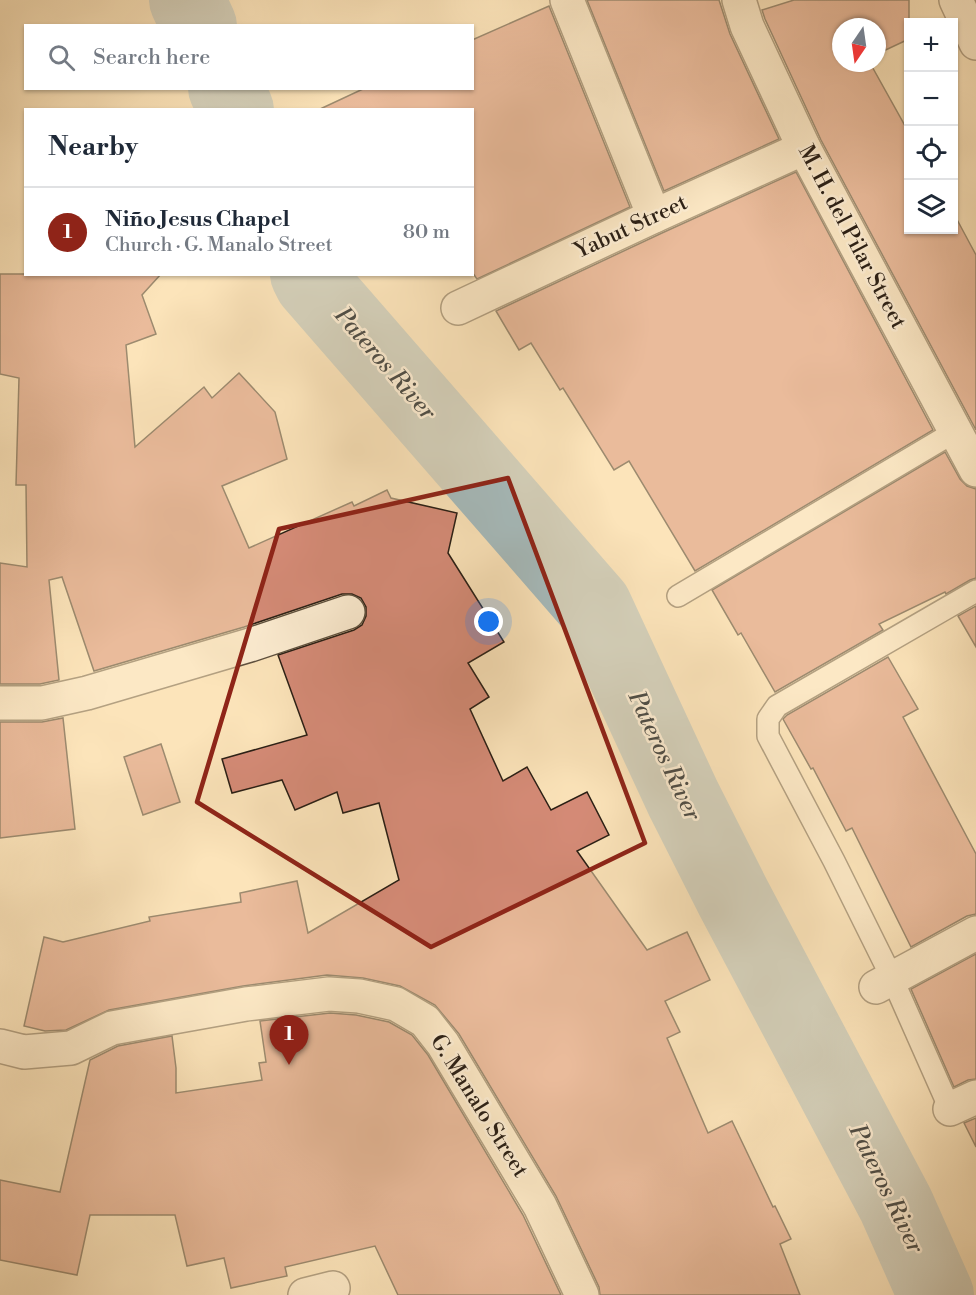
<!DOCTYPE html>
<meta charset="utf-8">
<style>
:root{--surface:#fff;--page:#f2f2f3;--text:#1f2937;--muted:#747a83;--line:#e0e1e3;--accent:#8f2418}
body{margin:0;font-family:"Libre Bodoni",serif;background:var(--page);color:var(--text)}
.controls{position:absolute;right:18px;top:18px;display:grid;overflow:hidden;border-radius:0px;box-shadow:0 2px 4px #0004}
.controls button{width:54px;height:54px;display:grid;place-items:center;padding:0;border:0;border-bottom:2px solid var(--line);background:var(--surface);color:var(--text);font:30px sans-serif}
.compass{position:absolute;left:832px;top:18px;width:54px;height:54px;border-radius:50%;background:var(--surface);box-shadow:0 2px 4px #0004;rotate:193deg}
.you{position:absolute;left:489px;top:622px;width:21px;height:21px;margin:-15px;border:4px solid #fff;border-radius:50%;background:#1a73e8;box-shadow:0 0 0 9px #1a73e833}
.badge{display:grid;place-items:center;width:39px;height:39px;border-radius:50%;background:var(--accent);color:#fff;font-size:20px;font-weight:700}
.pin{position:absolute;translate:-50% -50px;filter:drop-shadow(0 2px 3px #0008)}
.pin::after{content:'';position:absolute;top:32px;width:21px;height:18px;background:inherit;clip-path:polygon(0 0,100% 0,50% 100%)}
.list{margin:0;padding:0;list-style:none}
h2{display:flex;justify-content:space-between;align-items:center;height:78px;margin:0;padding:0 24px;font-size:26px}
h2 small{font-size:20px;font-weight:400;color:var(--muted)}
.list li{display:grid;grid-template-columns:39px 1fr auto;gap:18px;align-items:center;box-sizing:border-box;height:90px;padding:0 24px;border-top:2px solid var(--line)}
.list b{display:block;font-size:22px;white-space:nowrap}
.list p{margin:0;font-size:20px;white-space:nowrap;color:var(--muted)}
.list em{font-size:20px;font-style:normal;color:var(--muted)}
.icon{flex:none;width:33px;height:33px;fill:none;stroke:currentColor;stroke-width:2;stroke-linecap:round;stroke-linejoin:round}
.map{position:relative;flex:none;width:976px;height:1295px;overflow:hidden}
.search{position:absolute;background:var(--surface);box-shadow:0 2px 4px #0004;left:24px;top:24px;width:450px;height:66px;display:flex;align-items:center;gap:15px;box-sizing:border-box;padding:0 21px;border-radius:0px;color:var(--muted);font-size:22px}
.panel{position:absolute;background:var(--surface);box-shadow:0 2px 4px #0004;left:24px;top:108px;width:450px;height:168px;border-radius:0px}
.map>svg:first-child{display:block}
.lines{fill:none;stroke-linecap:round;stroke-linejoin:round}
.river{stroke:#a6bbbc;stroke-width:76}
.building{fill:#d58b77;stroke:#2a1f15;stroke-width:1.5}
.service-casing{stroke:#5e503e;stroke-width:24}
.minor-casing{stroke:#5e503e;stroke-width:36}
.service{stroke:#fdedd2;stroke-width:21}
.minor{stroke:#fdedd2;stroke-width:33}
.marked{fill:none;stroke:#8f2418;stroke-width:4.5;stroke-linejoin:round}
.labels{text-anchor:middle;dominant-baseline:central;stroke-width:5;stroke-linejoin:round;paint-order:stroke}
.street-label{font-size:22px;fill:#2a1f15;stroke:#fdedd2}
.water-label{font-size:24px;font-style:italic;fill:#4f4e47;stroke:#fdedd2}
</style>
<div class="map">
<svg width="976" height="1295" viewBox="0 0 976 1295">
<rect width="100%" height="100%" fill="#fce4ba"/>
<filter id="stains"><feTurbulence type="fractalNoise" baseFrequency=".00333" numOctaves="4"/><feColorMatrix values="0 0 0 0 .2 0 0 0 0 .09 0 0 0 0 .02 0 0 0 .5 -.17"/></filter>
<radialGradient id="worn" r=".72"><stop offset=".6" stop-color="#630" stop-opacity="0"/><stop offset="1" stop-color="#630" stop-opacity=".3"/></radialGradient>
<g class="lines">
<g class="river">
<polyline points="187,0 199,26"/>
<polyline points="226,88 236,110"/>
<polyline points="308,274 312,282 594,606 683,798 734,899 896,1205 936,1295"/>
</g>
</g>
<g class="building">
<polygon points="587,0 719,0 730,34 779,139 664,191"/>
<polygon points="794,0 909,0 909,39 877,54 877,27 841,27 841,63 870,63 909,133 909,230 954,230 954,214 976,255 976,430 821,140 765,19 762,10"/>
<polygon points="549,6 630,207 477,279 472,272 472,110 318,110 365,88 472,88 472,40"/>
<polygon points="796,172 933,430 695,571 629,461 614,470 563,388 560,390 531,343 519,350 496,311 662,233"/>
<polygon points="0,274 161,274 142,295 156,334 126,345 135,447 204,387 212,398 239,373 275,412 287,459 222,486 249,548 352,502 354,506 387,490 391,498 457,513 448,553 504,642 468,663 489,697 470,709 503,781 527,767 551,810 587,792 609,835 577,851 647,950 687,932 710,980 665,1001 680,1032 667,1038 708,1133 732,1121 773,1207 775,1206 791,1239 780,1244 800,1295 600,1295 599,1287 556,1196 459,1034 435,1005 400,986 363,978 327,975 243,986 109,1010 66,1030 45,1031 24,1026 44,937 63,942 150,921 149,917 241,902 240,893 297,881 308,933 399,880 379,803 343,813 337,792 295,810 282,780 232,793 222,759 307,735 278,655 354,630 362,625 366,616 366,607 361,598 352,594 342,594 244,627 94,671 62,577 49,580 59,680 40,684 0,684 0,563 27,567 26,485 16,485 19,378 0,374"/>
<polygon points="945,452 960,479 967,486 976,489 976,578 970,580 946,594 945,592 879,624 883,630 775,692 741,633 738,635 712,590"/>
<polygon points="976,606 976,647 958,616"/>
<polygon points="888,657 918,709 903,717 976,854 976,914 967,916 911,947 852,828 846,831 813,768 811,769 783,719 787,715"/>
<polygon points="63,718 75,829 0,838 0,722 42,722"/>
<polygon points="161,744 180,802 143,815 124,757"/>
<polygon points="976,954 976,1079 968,1080 954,1087 911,989"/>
<polygon points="330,1013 356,1015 389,1022 412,1035 428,1055 523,1215 561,1295 398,1295 375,1246 285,1267 287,1276 231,1288 224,1258 187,1266 175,1215 90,1215 77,1275 0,1260 0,1180 60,1192 90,1060 118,1046 172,1036 176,1068 176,1093 262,1080 259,1063 266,1062 260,1021"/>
<polygon points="976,1118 976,1147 964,1123"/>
</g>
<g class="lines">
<defs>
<g id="service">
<polyline points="678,596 956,431"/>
<polyline points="950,1109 892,978 834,861 768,736 768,719 777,706 976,591"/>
</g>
<g id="minor">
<polyline points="567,0 654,216"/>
<polyline points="739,0 747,26 804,148 976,470"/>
<polyline points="956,0 976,43"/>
<polyline points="458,308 654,216 804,148"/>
<polyline points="0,703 42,703 87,693 250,645 348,612"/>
<polyline points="876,987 976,933"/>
<polyline points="0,1046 24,1052 71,1048 112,1028 246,1004 329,994 359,996 396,1004 425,1021 443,1044 540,1206 582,1295"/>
<polyline points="950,1109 976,1097"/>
<polyline points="305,1295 333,1288"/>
</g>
</defs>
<use href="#service" class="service-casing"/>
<use href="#minor" class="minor-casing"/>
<use href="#service" class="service"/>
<use href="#minor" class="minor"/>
</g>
<path d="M0 0H976V1295H0ZM508,478L645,843L431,947L197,802L279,529Z" fill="#fce4ba" fill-opacity=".55" fill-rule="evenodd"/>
<path class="marked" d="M508,478L645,843L431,947L197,802L279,529Z"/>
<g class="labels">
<g class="street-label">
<text transform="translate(631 227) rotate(-25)">Yabut Street</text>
<text transform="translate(852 237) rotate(62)">M. H. del Pilar Street</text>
<text transform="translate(479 1106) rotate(58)">G. Manalo Street</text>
</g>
<g class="water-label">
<text transform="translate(385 364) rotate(49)">Pateros River</text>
<text transform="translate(664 756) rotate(65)">Pateros River</text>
<text transform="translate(886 1189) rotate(64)">Pateros River</text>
</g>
</g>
<rect width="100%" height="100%" filter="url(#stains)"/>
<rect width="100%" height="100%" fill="url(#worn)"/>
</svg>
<div class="controls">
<button>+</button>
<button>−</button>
<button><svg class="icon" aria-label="locate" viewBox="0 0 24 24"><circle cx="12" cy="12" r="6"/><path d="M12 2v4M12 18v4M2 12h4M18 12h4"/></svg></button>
<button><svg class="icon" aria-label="layers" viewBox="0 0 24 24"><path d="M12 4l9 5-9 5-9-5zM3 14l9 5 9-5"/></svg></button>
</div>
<svg class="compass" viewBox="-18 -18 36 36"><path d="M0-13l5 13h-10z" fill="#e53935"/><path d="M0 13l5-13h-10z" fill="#747a83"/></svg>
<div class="you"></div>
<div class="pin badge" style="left:289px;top:1065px">1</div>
<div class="search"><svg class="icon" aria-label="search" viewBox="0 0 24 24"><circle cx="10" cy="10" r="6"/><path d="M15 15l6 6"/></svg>Search here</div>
<section class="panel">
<h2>Nearby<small></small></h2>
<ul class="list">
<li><span class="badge">1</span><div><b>Niño Jesus Chapel</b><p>Church · G. Manalo Street</p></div><em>80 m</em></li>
</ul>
</section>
</div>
